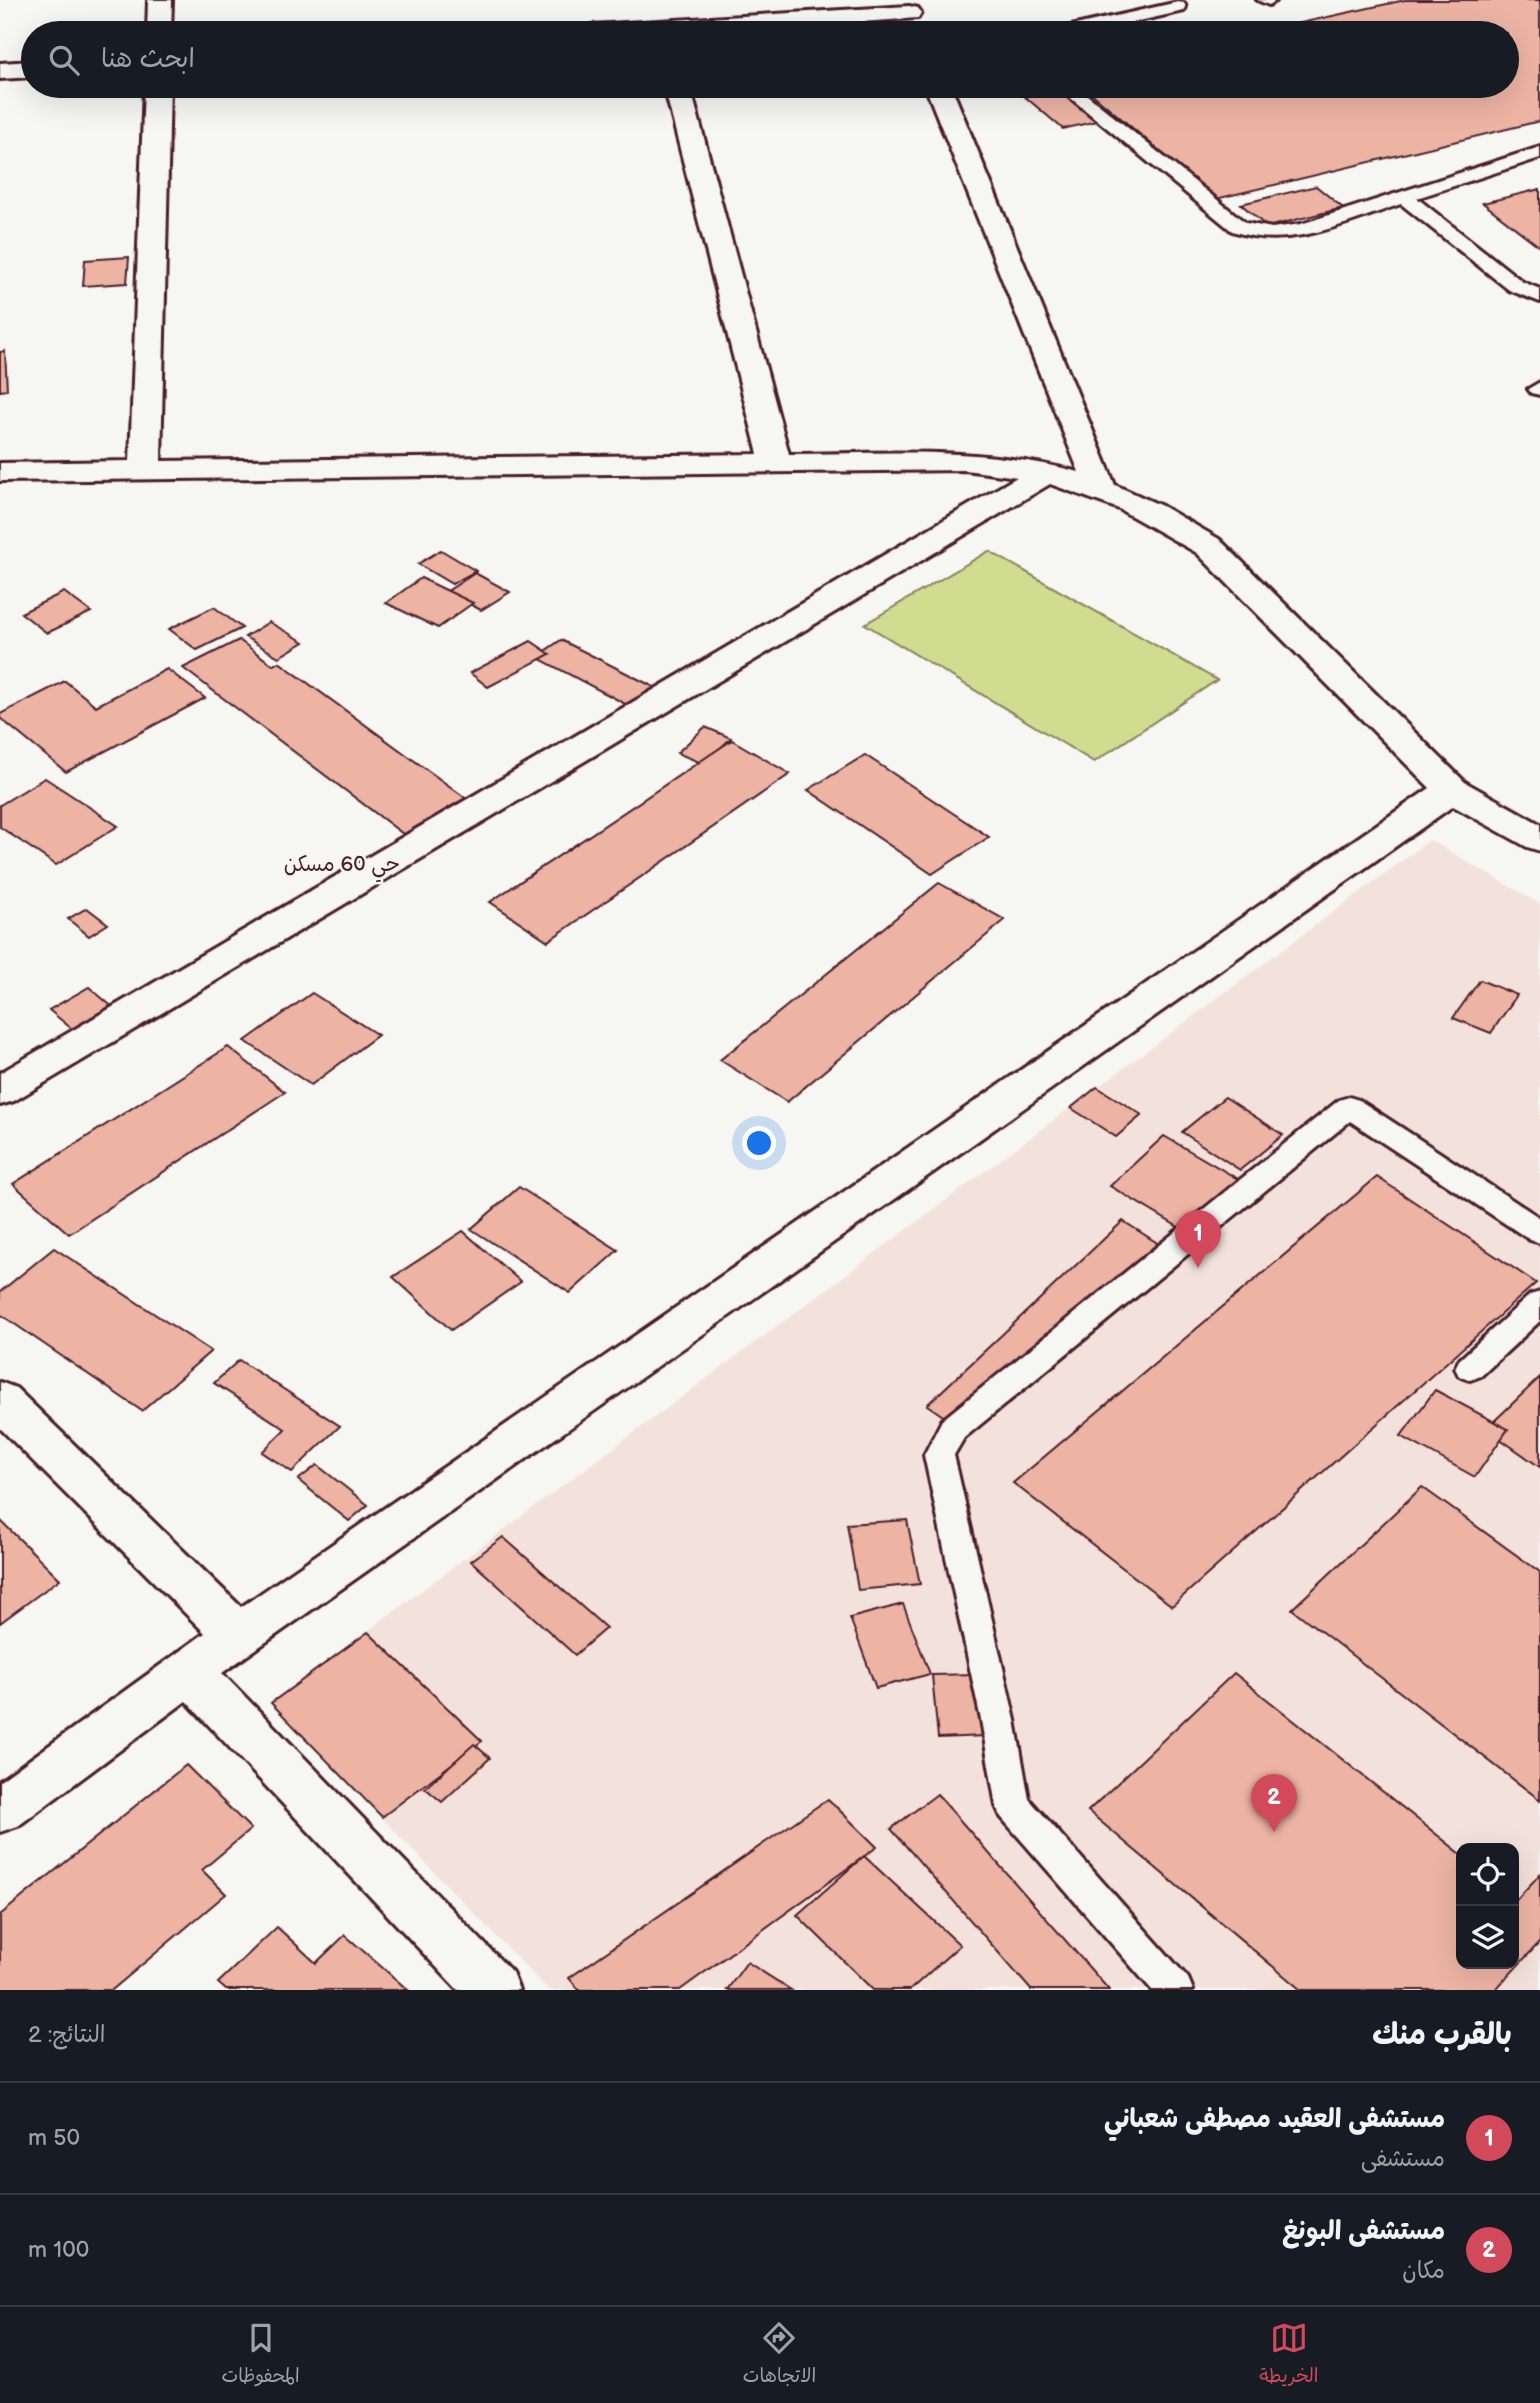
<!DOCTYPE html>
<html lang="ar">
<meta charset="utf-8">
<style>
:root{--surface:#171b24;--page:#20242c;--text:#f1f3f6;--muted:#9ea1a6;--line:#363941;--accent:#d1495b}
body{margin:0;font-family:"Balsamiq Sans","Playpen Sans Arabic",sans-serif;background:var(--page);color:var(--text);direction:rtl}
.controls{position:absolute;right:21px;bottom:21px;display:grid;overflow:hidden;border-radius:14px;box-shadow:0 7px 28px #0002}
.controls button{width:63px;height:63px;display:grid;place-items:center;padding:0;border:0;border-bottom:2px solid var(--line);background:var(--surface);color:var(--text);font:35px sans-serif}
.you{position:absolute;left:760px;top:1144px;width:24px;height:24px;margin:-18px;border:5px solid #fff;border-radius:50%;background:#1a73e8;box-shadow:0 0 0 10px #1a73e833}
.badge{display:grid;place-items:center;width:46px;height:46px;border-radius:50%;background:var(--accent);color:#fff;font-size:23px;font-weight:700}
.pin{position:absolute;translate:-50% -58px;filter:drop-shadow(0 2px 4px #0008)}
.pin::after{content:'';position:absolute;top:37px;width:24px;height:21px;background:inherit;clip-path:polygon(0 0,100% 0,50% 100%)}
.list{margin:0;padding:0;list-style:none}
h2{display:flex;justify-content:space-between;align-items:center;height:91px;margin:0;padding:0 28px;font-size:30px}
h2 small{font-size:23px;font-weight:400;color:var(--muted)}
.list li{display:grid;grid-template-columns:46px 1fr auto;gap:21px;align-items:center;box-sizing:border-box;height:112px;padding:0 28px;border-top:2px solid var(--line)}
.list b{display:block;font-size:26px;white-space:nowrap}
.list p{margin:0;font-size:23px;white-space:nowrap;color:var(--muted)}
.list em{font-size:23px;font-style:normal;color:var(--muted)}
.icon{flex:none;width:38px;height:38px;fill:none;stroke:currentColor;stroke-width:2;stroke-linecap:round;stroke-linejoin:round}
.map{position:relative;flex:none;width:1540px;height:1990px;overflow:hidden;direction:ltr}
.search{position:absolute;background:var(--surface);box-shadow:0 7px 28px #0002;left:21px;right:21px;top:21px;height:77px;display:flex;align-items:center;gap:18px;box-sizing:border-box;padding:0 24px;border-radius:38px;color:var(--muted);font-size:26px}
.sheet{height:315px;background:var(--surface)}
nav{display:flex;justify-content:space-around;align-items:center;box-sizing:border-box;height:98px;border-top:2px solid var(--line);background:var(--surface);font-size:19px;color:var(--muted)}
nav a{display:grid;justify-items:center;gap:4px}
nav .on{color:var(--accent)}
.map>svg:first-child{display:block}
.built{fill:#f3e2db;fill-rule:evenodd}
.green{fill:#d0dc8f;stroke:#8d7e5d;stroke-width:2}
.building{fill:#edb4a4;stroke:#4a1f2b;stroke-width:2}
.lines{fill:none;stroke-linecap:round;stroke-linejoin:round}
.lane-casing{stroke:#4a1f2b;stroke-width:6}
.street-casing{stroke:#4a1f2b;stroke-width:6}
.lane{fill:#f6f6f2;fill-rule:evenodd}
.street{fill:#f6f6f2;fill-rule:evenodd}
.labels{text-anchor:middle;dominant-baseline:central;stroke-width:5;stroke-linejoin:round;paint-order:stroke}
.neighbourhood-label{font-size:21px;fill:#4a1f2b;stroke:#f6f6f2}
</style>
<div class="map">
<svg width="1540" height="1990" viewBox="0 0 1540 1990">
<rect width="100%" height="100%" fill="#f6f6f2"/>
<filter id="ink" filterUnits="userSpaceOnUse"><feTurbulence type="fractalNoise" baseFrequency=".0143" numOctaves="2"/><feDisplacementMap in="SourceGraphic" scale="14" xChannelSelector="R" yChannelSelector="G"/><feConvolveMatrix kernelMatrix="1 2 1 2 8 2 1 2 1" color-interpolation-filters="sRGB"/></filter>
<g filter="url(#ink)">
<path class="built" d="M1430,840L1540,904V1990H548L271,1703ZM1461,1848H1514V1964H1461Z"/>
<polygon class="green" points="989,551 1217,680 1094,762 865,624"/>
<g class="building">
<polygon points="1405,0 1540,0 1540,121 1216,199 1083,86 1507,86 1507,33 1255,33"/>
<polygon points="1035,86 1055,86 1097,121 1063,129 1017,90"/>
<polygon points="1316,186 1343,208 1267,227 1241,204"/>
<polygon points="1540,189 1540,247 1483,203"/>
<polygon points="129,257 127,283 83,286 85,260"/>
<polygon points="5,351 7,390 0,391 0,352"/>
<polygon points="441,550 476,571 452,584 418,564"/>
<polygon points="475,573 510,592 481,610 446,592"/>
<polygon points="421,578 473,603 438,628 386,603"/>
<polygon points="64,592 91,612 47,633 21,613"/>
<polygon points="214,607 242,628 197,650 169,629"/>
<polygon points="269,622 304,642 279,657 245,637"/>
<polygon points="239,640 273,665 279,662 482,810 419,846 183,668"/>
<polygon points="561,640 658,689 633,708 536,657"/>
<polygon points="531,641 550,654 488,687 470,673"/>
<polygon points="167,669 205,698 66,772 0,718 0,714 65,681 96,706"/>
<polygon points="705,727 731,738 704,764 677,753"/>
<polygon points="732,740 790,774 548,941 490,902"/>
<polygon points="865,755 989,837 932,874 808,790"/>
<polygon points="45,778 118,826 56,865 0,827 0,805"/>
<polygon points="939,883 1005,920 787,1102 720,1060"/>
<polygon points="87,908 108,924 89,936 68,919"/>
<polygon points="1480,980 1517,995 1491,1033 1453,1018"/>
<polygon points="89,987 122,1015 83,1038 49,1010"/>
<polygon points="312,993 378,1035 311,1085 245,1041"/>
<polygon points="228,1047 285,1092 69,1234 13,1184"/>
<polygon points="1097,1087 1142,1115 1116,1137 1071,1108"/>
<polygon points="1225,1097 1283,1135 1240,1170 1182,1132"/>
<polygon points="1164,1136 1238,1179 1185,1231 1110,1186"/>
<polygon points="1377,1177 1536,1283 1172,1606 1013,1483"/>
<polygon points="519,1187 618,1250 570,1293 471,1229"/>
<polygon points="1123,1221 1162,1246 968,1433 927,1405"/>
<polygon points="463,1231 521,1282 451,1330 393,1277"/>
<polygon points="54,1248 211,1351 142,1411 0,1314 0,1292"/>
<polygon points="239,1360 340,1426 292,1472 262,1452 285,1429 214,1383"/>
<polygon points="1540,1377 1540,1467 1486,1429"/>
<polygon points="1435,1390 1508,1429 1475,1477 1401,1436"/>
<polygon points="317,1465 368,1505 349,1521 298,1480"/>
<polygon points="1422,1487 1540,1572 1540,1800 1292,1609"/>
<polygon points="0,1520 60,1579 0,1623"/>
<polygon points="907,1520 920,1584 858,1590 847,1524"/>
<polygon points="503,1537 606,1628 575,1655 471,1561"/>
<polygon points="903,1604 930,1674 876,1688 850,1618"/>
<polygon points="368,1632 482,1741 382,1817 271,1703"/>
<polygon points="1234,1673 1461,1854 1461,1964 1514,1964 1514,1896 1517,1899 1540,1874 1540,1942 1495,1990 1301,1990 1088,1811"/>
<polygon points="978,1674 986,1736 938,1738 932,1675"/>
<polygon points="474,1744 490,1758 442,1802 425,1788"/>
<polygon points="186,1765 251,1829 202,1870 226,1894 112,1990 0,1990 0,1915"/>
<polygon points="937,1794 1109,1990 1031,1990 891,1829"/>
<polygon points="828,1799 877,1847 680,1990 579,1990 569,1978"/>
<polygon points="864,1856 960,1945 910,1990 873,1990 797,1915"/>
<polygon points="277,1927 316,1963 345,1935 408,1990 226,1990 218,1983"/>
<polygon points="747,1962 791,1990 727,1990"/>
</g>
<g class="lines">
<defs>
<g id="lane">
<polygon points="1257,0 1277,0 1269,5"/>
<polygon points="1178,2 1184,3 1186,7 1184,11 1085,33 1055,33 1058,29"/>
<path d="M1056,86H1076L1246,223L1272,228L1301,224L1540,147V158L1417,198L1523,282L1540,289V302L1509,290L1401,204C1347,222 1290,251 1232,231Z"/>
<polygon points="1540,382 1540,395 1531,393 1528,389"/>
<polygon points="1349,1097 1359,1100 1540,1218 1540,1243 1530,1240 1350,1121 964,1438 954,1455 1015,1720 1029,1799 1188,1978 1193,1990 1152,1990 1001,1817 996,1806 981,1720 924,1455 942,1420 1339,1100"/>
<polygon points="1540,1292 1540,1321 1481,1376 1470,1380 1459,1376 1455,1368 1459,1360 1530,1295"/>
</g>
<g id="street">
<polygon points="148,0 172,0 171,33 147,33"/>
<polygon points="909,6 918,8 921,13 918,18 706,33 578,33 582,28 591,25"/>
<polygon points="33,61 33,77 0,79 0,63"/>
<path d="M144,86H170L161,461L758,454L664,86H690L789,454C891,453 979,446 1079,472L925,86H951L1115,485L1162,506L1219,539L1465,782L1540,824V851L1527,847L1453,806L222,1673L512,1972L519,1990H458L186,1701L18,1826L0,1832V1781L205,1633L0,1428V1382L16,1388L241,1607L1430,788L1197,553L1119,509L1050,484L14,1101L0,1105V1073L1017,477L965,470L0,481V463L130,461Z"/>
</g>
</defs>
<use href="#lane" class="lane-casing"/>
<use href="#street" class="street-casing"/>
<use href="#lane" class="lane"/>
<use href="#street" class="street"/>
</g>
</g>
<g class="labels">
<g class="neighbourhood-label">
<text x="342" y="864">حي 60 مسكن</text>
</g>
</g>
</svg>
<div class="controls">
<button><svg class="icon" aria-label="locate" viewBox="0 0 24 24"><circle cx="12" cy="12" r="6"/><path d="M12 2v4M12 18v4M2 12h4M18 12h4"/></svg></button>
<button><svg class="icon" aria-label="layers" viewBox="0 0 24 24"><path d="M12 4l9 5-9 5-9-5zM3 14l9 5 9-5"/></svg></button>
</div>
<div class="you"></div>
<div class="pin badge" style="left:1198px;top:1268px">1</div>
<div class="pin badge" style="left:1274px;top:1832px">2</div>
<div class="search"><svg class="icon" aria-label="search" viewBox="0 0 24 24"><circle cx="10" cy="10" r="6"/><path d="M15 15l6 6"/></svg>ابحث هنا</div>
</div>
<section class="sheet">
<h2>بالقرب منك<small>النتائج: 2</small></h2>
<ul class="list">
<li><span class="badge">1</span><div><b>مستشفى العقيد مصطفى شعباني</b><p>مستشفى</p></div><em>50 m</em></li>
<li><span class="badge">2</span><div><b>مستشفى البونغ</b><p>مكان</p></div><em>100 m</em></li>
</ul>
</section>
<nav>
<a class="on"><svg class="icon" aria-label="map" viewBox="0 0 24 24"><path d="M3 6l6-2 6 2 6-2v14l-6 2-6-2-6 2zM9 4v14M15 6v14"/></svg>الخريطة</a>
<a><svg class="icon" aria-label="directions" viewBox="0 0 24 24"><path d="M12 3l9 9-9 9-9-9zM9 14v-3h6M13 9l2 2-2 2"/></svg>الاتجاهات</a>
<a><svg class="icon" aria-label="saved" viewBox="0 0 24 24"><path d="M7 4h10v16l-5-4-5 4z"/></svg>المحفوظات</a>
</nav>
